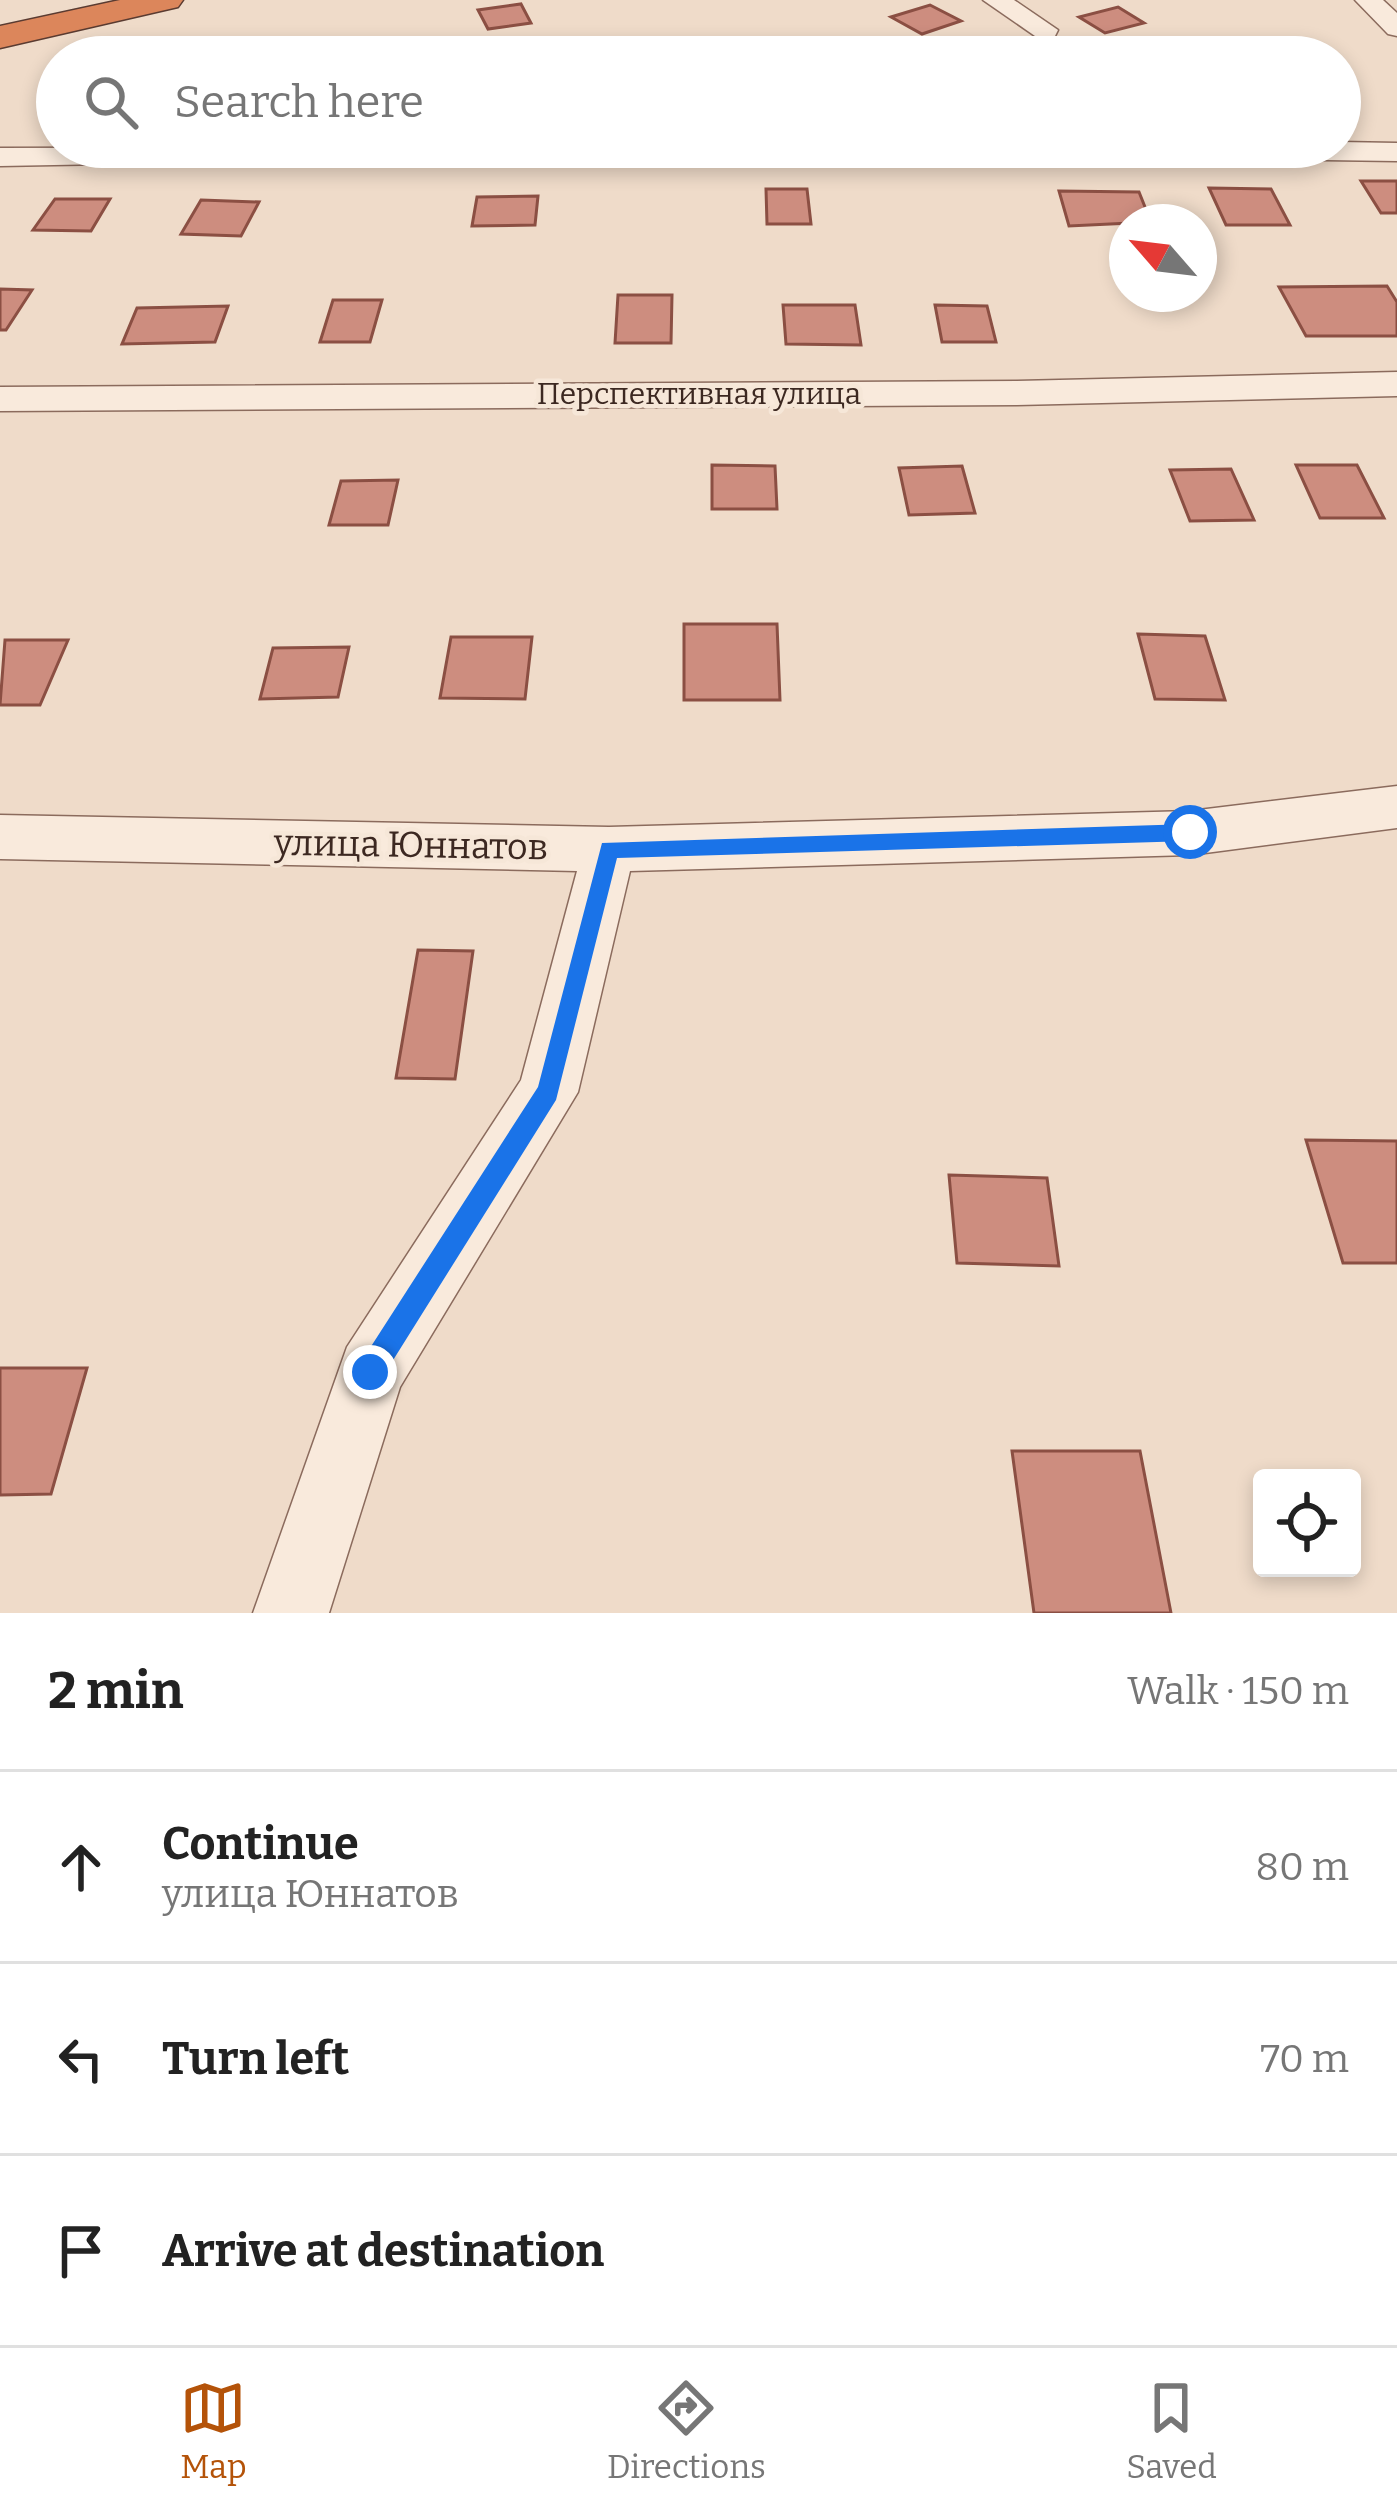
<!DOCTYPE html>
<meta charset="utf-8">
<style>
:root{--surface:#fff;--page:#f2f2f2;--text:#222;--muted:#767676;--line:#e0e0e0;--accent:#b45309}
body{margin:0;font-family:Bitter,serif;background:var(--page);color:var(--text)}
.controls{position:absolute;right:36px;bottom:36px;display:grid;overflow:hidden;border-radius:12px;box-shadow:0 6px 18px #0003}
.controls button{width:108px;height:108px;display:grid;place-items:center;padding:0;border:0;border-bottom:3px solid var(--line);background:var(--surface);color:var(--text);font:60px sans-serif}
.compass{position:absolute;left:1109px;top:204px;width:108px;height:108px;border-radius:50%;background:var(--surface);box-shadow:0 6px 18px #0003;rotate:298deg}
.stop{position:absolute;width:36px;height:36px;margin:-27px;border:9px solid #1a73e8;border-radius:50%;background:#fff}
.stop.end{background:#1a73e8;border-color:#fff;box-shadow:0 3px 12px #0008}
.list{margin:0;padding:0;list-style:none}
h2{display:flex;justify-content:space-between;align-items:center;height:156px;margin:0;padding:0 48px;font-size:51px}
h2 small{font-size:39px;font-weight:400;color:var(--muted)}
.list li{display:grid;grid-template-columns:78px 1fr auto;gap:36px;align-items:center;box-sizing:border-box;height:192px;padding:0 48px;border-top:3px solid var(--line)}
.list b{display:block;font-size:45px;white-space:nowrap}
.list p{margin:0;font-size:39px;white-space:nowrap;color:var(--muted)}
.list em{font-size:39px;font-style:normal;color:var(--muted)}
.icon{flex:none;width:66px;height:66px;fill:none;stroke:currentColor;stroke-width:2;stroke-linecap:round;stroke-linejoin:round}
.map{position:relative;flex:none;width:1397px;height:1613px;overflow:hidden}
.search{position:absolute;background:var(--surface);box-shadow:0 6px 18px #0003;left:36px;right:36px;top:36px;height:132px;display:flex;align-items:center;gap:30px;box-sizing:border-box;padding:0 42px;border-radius:66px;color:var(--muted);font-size:45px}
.sheet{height:732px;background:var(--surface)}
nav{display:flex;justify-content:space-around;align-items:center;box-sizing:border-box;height:168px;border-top:3px solid var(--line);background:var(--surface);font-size:33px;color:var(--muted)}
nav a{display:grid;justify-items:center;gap:6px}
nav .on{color:var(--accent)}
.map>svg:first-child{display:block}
.building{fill:#cd8d7f;stroke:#8b4f43;stroke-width:3}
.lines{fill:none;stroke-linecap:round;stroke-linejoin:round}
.minor-casing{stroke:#8b6b5d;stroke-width:3}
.highway-casing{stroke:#5a3b31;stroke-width:3}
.minor{fill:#f9eadc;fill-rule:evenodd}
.highway{fill:#dc865b;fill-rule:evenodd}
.route{fill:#1a73e8}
.labels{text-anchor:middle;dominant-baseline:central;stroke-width:9;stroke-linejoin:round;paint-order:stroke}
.far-street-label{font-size:30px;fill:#3c2821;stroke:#f6e7d8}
.street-label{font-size:36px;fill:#3c2821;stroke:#f6e7d8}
</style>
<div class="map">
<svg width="1397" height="1613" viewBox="0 0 1397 1613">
<rect width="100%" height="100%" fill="#efdbc9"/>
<g class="building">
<polygon points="521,4 531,23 488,29 478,10"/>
<polygon points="930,5 961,21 922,34 891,17"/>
<polygon points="1118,7 1144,23 1105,33 1079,17"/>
<polygon points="1361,181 1397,181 1397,213 1381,213"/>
<polygon points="1209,188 1271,189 1290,225 1226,225"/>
<polygon points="766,189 807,189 811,224 767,224"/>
<polygon points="1059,191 1139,192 1151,222 1069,226"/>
<polygon points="538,196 535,225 472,226 477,197"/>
<polygon points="55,199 110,199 91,231 33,230"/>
<polygon points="201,200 259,202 241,236 181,234"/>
<polygon points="1387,286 1397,302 1397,336 1306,336 1279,287"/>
<polygon points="0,289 32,290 6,330 0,330"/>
<polygon points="618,295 672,295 671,343 615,343"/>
<polygon points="333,300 382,300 370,342 320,342"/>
<polygon points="783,305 855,305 861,345 786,344"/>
<polygon points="935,305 987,306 996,342 942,342"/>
<polygon points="228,306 215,342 122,344 137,308"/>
<polygon points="712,465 775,466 777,509 712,509"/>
<polygon points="1296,465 1357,465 1384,518 1320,518"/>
<polygon points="962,466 975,513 909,515 899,468"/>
<polygon points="1231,469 1254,520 1190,521 1170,470"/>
<polygon points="398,480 388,525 329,525 341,481"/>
<polygon points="684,624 777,624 780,700 684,700"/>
<polygon points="1138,634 1205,636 1225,700 1155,699"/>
<polygon points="451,637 532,637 525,699 440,698"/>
<polygon points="5,640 68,640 40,705 0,705"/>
<polygon points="349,647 338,697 260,699 273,648"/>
<polygon points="418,950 473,951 455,1079 396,1078"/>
<polygon points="1306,1140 1397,1141 1397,1263 1343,1263"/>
<polygon points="949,1175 1047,1178 1059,1266 957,1263"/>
<polygon points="0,1368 87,1368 51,1494 0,1495"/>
<polygon points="1012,1451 1140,1451 1171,1613 1034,1613"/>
</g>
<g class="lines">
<defs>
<g id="minor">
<polygon points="983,0 1014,0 1058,30 1055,36 1035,36"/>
<polygon points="1355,0 1383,0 1397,13 1397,36 1388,34"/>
<polygon points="1340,142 1397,143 1397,161 1044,156 1029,147 1340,147"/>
<polygon points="563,147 548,156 0,166 0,148"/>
<polygon points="1397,372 1397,396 1017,405 0,411 0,387 1017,381"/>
<polygon points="1397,786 1397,828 1190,855 630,871 578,1092 400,1387 329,1613 253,1613 347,1347 521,1080 577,871 0,859 0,815 609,827 1190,811"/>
</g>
<polygon id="highway" points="120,0 183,0 178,7 0,48 0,26"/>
</defs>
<use href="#minor" class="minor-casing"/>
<use href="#highway" class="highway-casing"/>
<use href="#minor" class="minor"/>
<use href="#highway" class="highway"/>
</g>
<polygon class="route" points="1190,824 1200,832 1190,841 617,858 556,1100 380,1381 361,1381 361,1362 538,1087 602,843"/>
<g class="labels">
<g class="far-street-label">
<text x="699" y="394">Перспективная улица</text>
</g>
<g class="street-label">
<text transform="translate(411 845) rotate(1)">улица Юннатов</text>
</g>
</g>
</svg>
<div class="controls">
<button><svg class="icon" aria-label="locate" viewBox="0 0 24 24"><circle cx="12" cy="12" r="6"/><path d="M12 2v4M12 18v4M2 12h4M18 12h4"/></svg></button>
</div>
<svg class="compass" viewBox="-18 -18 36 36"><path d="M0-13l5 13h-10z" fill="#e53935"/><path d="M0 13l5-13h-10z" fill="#767676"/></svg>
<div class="stop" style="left:1190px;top:832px"></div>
<div class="stop end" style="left:370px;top:1372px"></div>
<div class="search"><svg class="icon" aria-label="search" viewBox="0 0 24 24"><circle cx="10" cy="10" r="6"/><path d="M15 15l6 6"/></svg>Search here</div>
</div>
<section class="sheet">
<h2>2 min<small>Walk · 150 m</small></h2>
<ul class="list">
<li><svg class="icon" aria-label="ahead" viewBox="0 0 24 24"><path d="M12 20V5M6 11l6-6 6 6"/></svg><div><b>Continue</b><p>улица Юннатов</p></div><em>80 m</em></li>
<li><svg class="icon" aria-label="left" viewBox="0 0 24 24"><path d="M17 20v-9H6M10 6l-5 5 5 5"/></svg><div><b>Turn left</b></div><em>70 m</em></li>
<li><svg class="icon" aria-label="arrive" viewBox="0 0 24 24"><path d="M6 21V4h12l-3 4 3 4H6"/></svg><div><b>Arrive at destination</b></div></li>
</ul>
</section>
<nav>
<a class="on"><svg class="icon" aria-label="map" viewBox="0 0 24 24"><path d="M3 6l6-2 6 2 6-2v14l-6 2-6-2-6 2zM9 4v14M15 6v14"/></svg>Map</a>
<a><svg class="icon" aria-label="directions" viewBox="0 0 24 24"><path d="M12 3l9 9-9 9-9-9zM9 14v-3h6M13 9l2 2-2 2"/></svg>Directions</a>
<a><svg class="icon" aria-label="saved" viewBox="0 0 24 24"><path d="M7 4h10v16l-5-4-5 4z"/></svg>Saved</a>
</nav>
